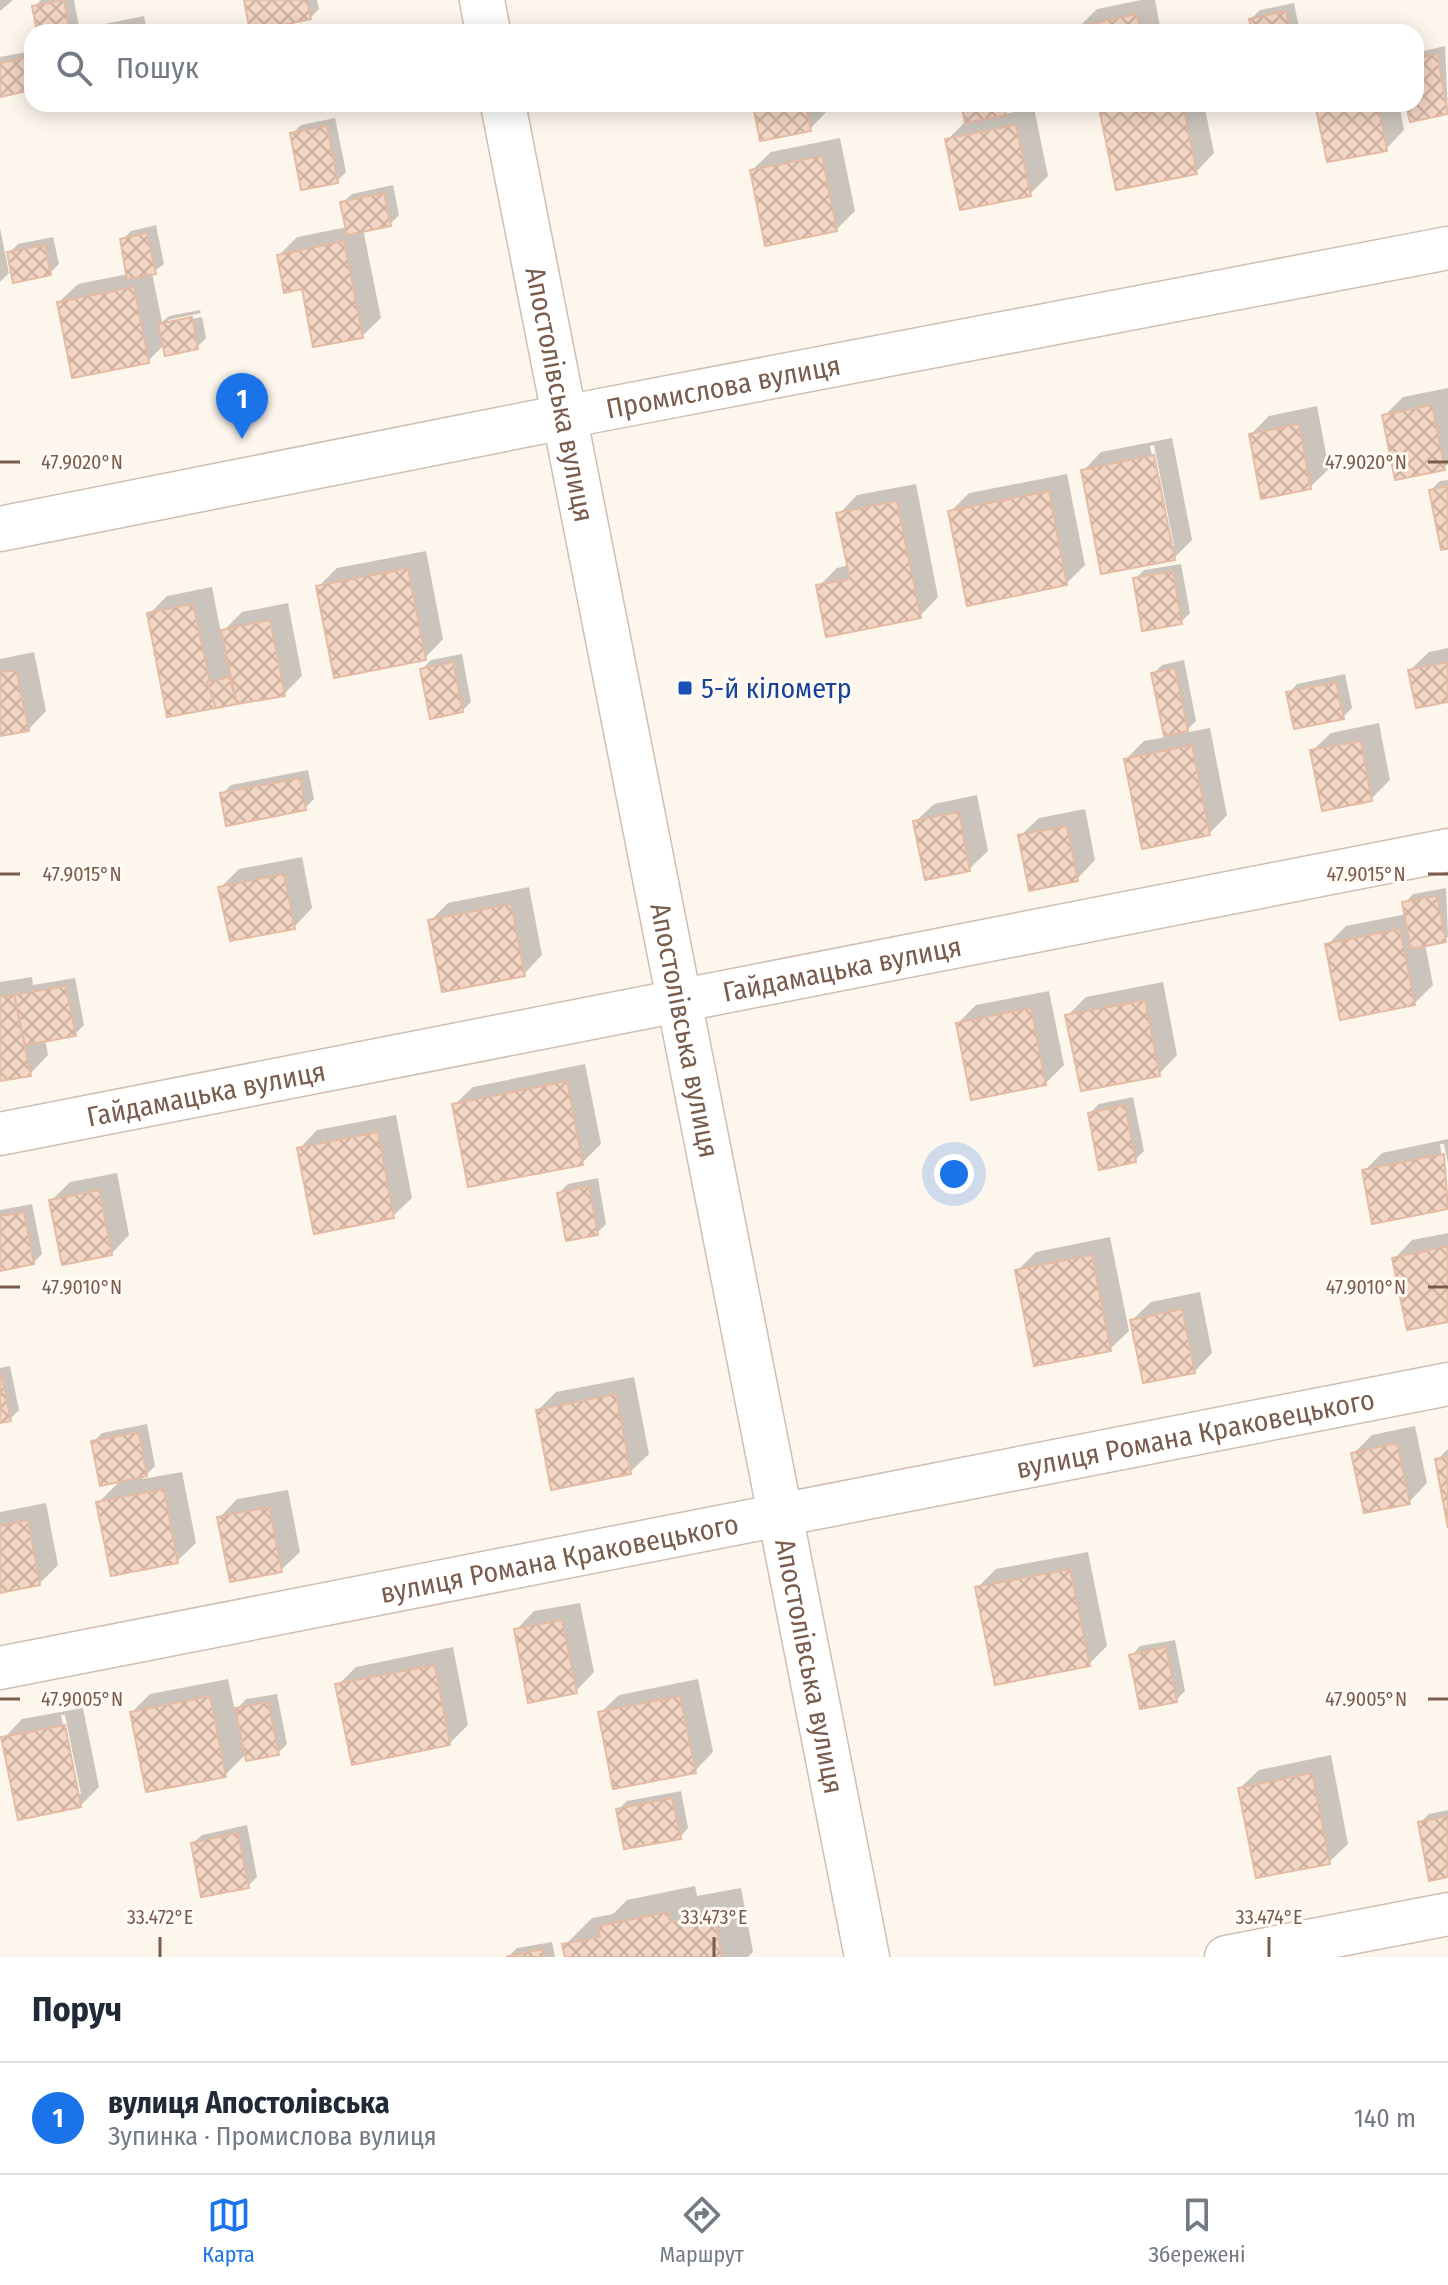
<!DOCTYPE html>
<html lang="uk">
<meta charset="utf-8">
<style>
:root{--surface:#fff;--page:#f2f2f3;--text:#1f2937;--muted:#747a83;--line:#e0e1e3;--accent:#1a73e8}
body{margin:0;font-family:"Fira Sans Condensed",sans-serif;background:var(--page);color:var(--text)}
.you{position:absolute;left:954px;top:1174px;width:28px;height:28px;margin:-20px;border:6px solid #fff;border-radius:50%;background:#1a73e8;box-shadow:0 0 0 12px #1a73e833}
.badge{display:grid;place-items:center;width:52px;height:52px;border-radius:50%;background:var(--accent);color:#fff;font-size:26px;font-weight:700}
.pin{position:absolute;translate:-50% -66px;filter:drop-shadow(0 2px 4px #0008)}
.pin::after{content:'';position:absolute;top:42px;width:28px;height:24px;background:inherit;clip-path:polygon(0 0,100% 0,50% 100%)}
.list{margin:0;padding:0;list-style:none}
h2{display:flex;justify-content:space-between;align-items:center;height:104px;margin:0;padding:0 32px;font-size:34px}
h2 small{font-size:26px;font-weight:400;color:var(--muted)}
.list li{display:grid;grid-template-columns:52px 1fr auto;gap:24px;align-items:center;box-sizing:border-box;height:112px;padding:0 32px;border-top:2px solid var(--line)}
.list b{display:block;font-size:30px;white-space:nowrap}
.list p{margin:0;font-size:26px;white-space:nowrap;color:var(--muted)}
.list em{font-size:26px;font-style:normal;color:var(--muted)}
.icon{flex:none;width:44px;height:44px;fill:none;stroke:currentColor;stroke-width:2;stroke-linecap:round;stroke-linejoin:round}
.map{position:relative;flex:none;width:1448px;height:1957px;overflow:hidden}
.search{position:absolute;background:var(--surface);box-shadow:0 4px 20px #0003;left:24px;right:24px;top:24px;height:88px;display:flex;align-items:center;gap:20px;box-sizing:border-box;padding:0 28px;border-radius:24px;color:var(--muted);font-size:30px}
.sheet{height:216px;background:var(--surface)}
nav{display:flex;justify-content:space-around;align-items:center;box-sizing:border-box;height:112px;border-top:2px solid var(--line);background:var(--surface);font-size:22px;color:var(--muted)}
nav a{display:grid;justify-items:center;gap:4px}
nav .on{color:var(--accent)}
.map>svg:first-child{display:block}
.shadow{fill:#0003;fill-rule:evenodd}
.building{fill:url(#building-cross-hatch);stroke:#e6bba3;stroke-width:2}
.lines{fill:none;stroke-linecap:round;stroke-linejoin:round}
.minor-casing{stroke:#d1beb0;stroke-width:45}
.tertiary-casing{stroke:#d1beb0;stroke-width:47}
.minor{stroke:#fff;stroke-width:42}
.tertiary{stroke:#fff;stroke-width:44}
.ticks{fill:none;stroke:#7a5c4d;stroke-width:3}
.transit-dot{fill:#1a4fb4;stroke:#fffaf3;stroke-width:3}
.labels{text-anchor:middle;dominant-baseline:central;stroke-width:6;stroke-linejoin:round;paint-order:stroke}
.street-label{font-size:28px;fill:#7a5c4d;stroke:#fffaf3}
.transit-label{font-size:28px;fill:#164399;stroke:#fffaf3;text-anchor:start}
.ticks-label{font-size:20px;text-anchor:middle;fill:#7a5c4d;stroke:#fffaf3;stroke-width:6;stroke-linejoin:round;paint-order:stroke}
</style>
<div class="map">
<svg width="1448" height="1957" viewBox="0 0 1448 1957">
<defs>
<pattern id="building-cross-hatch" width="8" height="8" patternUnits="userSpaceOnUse" patternTransform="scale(2)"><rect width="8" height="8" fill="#f3d5c3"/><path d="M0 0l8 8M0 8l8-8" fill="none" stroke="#cab0a1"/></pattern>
</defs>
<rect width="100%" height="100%" fill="#fdf6ec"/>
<g class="shadow">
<polygon points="0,0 13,0 0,11"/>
<polygon points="41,0 74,0 80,32 39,32 34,7"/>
<polygon points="246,0 317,0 319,9 310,18"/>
<polygon points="1141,0 1155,0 1161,32 1079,32 1078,28 1097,9"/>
<polygon points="1294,3 1300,32 1254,32 1251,19 1260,10"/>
<polygon points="144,16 147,32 89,32 95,26"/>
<polygon points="1445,46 1448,112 1412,119 1409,104 1416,104 1416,53"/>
<polygon points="32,51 32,87 0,95 0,57"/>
<polygon points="757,104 827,104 828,110 810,129"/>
<polygon points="963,104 1014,104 1005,114 1034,108 1048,176 1030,194 947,140 966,121"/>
<polygon points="1112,104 1204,104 1214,153 1196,172 1102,113"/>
<polygon points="1317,104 1399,104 1404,130 1386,149"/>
<polygon points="335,118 346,172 337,181 292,134 301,125"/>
<polygon points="840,138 855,211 836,230 752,170 771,152"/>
<polygon points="393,185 399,215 390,224 363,229 381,318 362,336 303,287 279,255 297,237 348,227 343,202 352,194"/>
<polygon points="156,225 164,264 152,273 162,322 169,316 200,310 201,313 168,320 168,324 202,317 206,338 197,347 164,345 148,361 59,302 78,284 128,274 122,240 131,231"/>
<polygon points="0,228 9,273 0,282"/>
<polygon points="53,237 59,264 50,273 9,253 18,244"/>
<polygon points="1448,388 1448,464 1444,468 1385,415 1403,397"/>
<polygon points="1317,406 1329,469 1310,487 1251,434 1269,416"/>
<path d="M1172,438L1192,540L1174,558L1083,471L1101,452ZM1154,445L1174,546H1170L1150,446Z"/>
<polygon points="1067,474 1085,565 1066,584 950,512 969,493"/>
<polygon points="1448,480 1448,547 1431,490 1440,481"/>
<polygon points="916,484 938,597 920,616 819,586 837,568 849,565 839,514 857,495"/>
<polygon points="426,551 443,639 425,658 318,587 337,568"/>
<polygon points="1181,564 1190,613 1181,622 1135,579 1144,570"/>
<polygon points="212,587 221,633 242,612 288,603 302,676 284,694 169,715 149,614 167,596"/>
<polygon points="1448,648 1448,700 1410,670 1429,652"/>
<polygon points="34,652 46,711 28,730 0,735 0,659"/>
<polygon points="462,654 471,702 462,711 422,669 431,660"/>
<polygon points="1184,660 1196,721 1184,733 1210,728 1227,815 1209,834 1126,759 1144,741 1166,737 1153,674 1162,665"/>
<polygon points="1345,674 1352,708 1343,717 1289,693 1297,684"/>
<polygon points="1379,723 1390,780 1371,799 1312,751 1331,733"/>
<polygon points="308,770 314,799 305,808 222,794 231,785"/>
<polygon points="977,795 988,851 969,869 915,822 934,804"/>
<polygon points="1085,809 1095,860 1077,879 1020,836 1039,818"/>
<polygon points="302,857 312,908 294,927 221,887 239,869"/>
<polygon points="529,887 542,955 524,974 430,921 448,903"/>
<polygon points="1446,888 1448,937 1425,944 1433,985 1414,1004 1327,945 1346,926 1407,914 1405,903 1413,894"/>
<polygon points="32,977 33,985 75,978 84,1025 75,1034 45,1039 48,1055 30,1074 0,1079 0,982"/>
<polygon points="1163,982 1177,1055 1159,1074 1067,1016 1086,997"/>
<polygon points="1049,991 1064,1065 1045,1084 958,1023 976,1005"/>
<polygon points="585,1064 601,1144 582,1163 454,1105 473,1087"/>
<polygon points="1133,1097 1144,1151 1135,1160 1090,1113 1099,1104"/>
<polygon points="396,1115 412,1198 393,1216 299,1149 317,1130"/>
<polygon points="1448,1139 1448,1164 1444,1144 1440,1144 1448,1207 1374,1222 1364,1171 1382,1153"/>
<polygon points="117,1173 129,1235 111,1254 51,1201 70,1182"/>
<polygon points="598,1178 606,1224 597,1233 559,1193 568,1184"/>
<polygon points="32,1204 42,1254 33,1263 0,1269 0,1210"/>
<polygon points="1448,1233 1448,1320 1394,1259 1412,1240"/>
<polygon points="1110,1237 1129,1331 1110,1349 1017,1271 1036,1252"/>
<polygon points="1200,1292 1212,1353 1194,1372 1132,1320 1151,1302"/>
<polygon points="10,1366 19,1410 10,1419 0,1421 0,1368"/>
<polygon points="634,1377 649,1454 630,1472 538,1410 556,1392"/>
<polygon points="147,1424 155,1466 142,1479 182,1472 196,1543 177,1561 98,1503 121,1480 93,1442 102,1433"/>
<polygon points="1415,1426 1427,1483 1409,1502 1354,1453 1372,1435"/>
<polygon points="1448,1449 1448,1518 1437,1460"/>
<polygon points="288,1490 300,1552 281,1570 219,1518 237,1499"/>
<polygon points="46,1503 58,1565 39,1584 0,1591 0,1512"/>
<polygon points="1088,1552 1107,1646 1089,1664 977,1588 996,1569"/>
<polygon points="580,1603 594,1672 576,1691 516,1630 534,1611"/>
<polygon points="1175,1640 1185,1691 1176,1700 1132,1655 1140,1646"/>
<polygon points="453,1647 468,1725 449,1744 338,1685 356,1667"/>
<polygon points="228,1679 235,1711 246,1699 277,1694 287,1744 278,1753 246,1754 225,1775 132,1712 150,1694"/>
<polygon points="698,1679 713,1752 695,1771 600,1713 619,1695"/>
<path d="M83,1708L99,1787L80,1806L4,1738L22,1719ZM61,1715H65L81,1794H77Z"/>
<polygon points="1331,1755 1348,1844 1329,1862 1240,1788 1259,1770"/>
<polygon points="681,1791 688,1828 680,1837 618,1810 627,1801"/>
<polygon points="1448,1810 1448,1875 1420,1823 1429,1814"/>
<polygon points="247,1825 257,1877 248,1886 193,1843 202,1835"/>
<polygon points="695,1886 697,1896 741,1888 753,1952 748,1957 567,1957 565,1945 592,1918 613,1914 627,1900"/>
<polygon points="552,1942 555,1957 508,1957 517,1948"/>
</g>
<g class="building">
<polygon points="64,0 70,32 37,32 32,6"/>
<polygon points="244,0 307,0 311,19 250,32"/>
<polygon points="1286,11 1290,32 1252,32 1249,19"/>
<polygon points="1137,14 1140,32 1077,32 1076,27"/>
<polygon points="135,24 137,32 95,32"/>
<polygon points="1437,54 1448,114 1410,122 1406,104 1416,104 1416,59"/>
<polygon points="25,58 31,90 0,97 0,63"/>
<polygon points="806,104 811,131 760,141 753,105"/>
<polygon points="961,104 1004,104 1006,115 965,123"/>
<polygon points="1140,104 1142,113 1183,105 1197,174 1116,190 1100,113"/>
<polygon points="1315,104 1378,104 1387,151 1327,162"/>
<polygon points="1016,125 1031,196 960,210 945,139"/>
<polygon points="327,126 338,183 301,190 290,133"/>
<polygon points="822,156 837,231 765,246 750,170"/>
<polygon points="384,193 391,226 347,235 340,202"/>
<polygon points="147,233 156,274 127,279 120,239"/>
<polygon points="344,241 363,338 313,347 302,289 284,293 277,255"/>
<polygon points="45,245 51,275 13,283 7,252"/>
<polygon points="134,287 149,363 72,378 57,302"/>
<polygon points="192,317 198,349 165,356 158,324"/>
<polygon points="1432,405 1445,470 1395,480 1382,415"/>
<polygon points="1299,424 1311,489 1261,499 1249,434"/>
<polygon points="1154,455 1175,560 1101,574 1081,470"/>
<polygon points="1448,486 1448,549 1441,550 1429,490"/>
<polygon points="1049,491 1067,585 967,606 948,511"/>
<polygon points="897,501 921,618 826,637 816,585 850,579 836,513"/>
<polygon points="408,568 426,660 334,678 316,586"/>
<polygon points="1173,571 1182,624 1142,631 1133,578"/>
<polygon points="193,604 216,708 167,717 147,613"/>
<polygon points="270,620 285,696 237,704 221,630"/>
<polygon points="453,662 463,712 430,719 420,669"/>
<polygon points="1448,662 1448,702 1416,708 1408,670"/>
<polygon points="1175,668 1188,731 1164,736 1151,673"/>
<polygon points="16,670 29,731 0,736 0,672"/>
<polygon points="229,677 237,704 216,708 207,682"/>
<polygon points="1336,682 1344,719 1294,729 1286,692"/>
<polygon points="1361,741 1372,801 1322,811 1310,750"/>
<polygon points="1192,745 1210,835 1142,849 1124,759"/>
<polygon points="300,778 306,810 226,826 220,793"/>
<polygon points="959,812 970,871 925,880 913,821"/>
<polygon points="1067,826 1078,881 1029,891 1018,835"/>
<polygon points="284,874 295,929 230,941 218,887"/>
<polygon points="1437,896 1446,942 1411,949 1402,902"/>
<polygon points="511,904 525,976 442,992 428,920"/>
<polygon points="1400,929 1415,1005 1340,1020 1325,944"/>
<polygon points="66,986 76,1036 25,1045 14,995"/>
<polygon points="14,995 31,1076 0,1081 0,997"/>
<polygon points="1145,1000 1160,1076 1081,1091 1065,1015"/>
<polygon points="1031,1008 1046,1085 971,1100 956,1023"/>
<polygon points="567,1081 583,1165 468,1187 452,1104"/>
<polygon points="1125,1105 1136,1162 1099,1170 1088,1113"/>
<polygon points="378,1132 394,1218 314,1234 297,1148"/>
<polygon points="1444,1154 1448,1209 1372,1224 1362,1170"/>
<polygon points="589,1186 598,1235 566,1241 557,1193"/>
<polygon points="99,1190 112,1255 62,1265 49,1200"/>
<polygon points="24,1212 34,1264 0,1271 0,1216"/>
<polygon points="1448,1246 1448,1322 1407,1330 1392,1258"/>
<polygon points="1092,1255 1111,1351 1034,1366 1015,1270"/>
<polygon points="1182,1309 1195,1373 1143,1383 1130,1320"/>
<polygon points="1,1373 11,1421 0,1423 0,1374"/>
<polygon points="616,1394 631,1474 551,1490 536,1410"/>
<polygon points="139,1432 147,1476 100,1486 91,1441"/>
<polygon points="1397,1443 1410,1504 1364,1513 1351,1453"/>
<polygon points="1448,1457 1448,1528 1435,1459"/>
<polygon points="164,1489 178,1563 111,1576 96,1502"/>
<polygon points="269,1507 282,1572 230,1582 217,1517"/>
<polygon points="28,1520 40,1585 0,1593 0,1526"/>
<polygon points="1070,1569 1090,1666 995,1685 975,1587"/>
<polygon points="562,1620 577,1693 528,1703 514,1629"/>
<polygon points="1166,1647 1177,1702 1140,1709 1129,1655"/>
<polygon points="435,1665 450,1745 352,1765 335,1684"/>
<polygon points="210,1696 226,1777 146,1792 130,1712"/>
<polygon points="680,1696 696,1773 613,1789 598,1712"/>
<polygon points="268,1702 279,1755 246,1761 235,1708"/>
<polygon points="65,1725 81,1807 18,1820 1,1737"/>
<polygon points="1312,1773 1330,1864 1256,1878 1238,1788"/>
<polygon points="672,1798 681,1839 624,1849 616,1809"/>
<polygon points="1448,1816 1448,1877 1429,1881 1418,1822"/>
<polygon points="238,1833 249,1888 201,1897 191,1843"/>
<polygon points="668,1912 670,1922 714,1914 722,1957 565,1957 562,1944 600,1937 598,1926"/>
<polygon points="543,1949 545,1957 506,1957"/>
</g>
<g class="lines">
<defs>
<g id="minor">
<path id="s1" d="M564,417L1448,248"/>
<path id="s2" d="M0,1134L1448,850"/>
<path id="s3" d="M0,1668L1448,1384"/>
<polyline points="1226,1957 1448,1914"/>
</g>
<g id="tertiary">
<polyline points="482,0 488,32"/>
<path id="s4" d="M503,104L867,1957"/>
<polyline points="0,529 564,417"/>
</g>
</defs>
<use href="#minor" class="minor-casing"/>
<use href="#tertiary" class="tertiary-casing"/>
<use href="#minor" class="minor"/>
<use href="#tertiary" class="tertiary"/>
</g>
<path class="ticks" d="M0,462H20M1428,462H1448M0,874H20M1428,874H1448M0,1287H20M1428,1287H1448M0,1699H20M1428,1699H1448M160,1937V1957M714,1937V1957M1269,1937V1957"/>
<rect class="transit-dot" x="677" y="680" width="16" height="16" rx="4"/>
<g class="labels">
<g class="street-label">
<text stroke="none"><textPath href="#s1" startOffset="162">Промислова вулиця</textPath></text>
<text stroke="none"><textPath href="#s4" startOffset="296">Апостолівська вулиця</textPath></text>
<text stroke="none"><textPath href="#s2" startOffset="858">Гайдамацька вулиця</textPath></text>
<text stroke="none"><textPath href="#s4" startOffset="944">Апостолівська вулиця</textPath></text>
<text stroke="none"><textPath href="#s2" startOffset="210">Гайдамацька вулиця</textPath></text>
<text stroke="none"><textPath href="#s3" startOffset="1218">вулиця Романа Краковецького</textPath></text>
<text stroke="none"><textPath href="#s3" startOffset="570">вулиця Романа Краковецького</textPath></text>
<text stroke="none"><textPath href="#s4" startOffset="1592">Апостолівська вулиця</textPath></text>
</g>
<g class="transit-label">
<text x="701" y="688">5-й кілометр</text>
</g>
</g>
<g class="ticks-label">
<text x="82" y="469">47.9020°N</text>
<text x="1366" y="469">47.9020°N</text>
<text x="82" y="881">47.9015°N</text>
<text x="1366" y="881">47.9015°N</text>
<text x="82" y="1294">47.9010°N</text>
<text x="1366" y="1294">47.9010°N</text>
<text x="82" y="1706">47.9005°N</text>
<text x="1366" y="1706">47.9005°N</text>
<text x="160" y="1924">33.472°E</text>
<text x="714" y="1924">33.473°E</text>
<text x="1269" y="1924">33.474°E</text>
</g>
</svg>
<div class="you"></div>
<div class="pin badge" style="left:242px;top:439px">1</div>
<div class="search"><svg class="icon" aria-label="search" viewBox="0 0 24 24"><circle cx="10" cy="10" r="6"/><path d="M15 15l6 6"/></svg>Пошук</div>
</div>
<section class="sheet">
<h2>Поруч<small></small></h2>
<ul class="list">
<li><span class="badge">1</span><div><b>вулиця Апостолівська</b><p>Зупинка · Промислова вулиця</p></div><em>140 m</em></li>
</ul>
</section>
<nav>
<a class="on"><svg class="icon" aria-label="map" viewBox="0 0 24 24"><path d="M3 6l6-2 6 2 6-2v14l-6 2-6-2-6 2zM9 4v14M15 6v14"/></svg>Карта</a>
<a><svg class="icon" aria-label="directions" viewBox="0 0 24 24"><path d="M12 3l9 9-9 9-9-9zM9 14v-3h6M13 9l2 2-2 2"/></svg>Маршрут</a>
<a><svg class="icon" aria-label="saved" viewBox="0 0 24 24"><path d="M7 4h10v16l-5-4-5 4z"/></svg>Збережені</a>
</nav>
